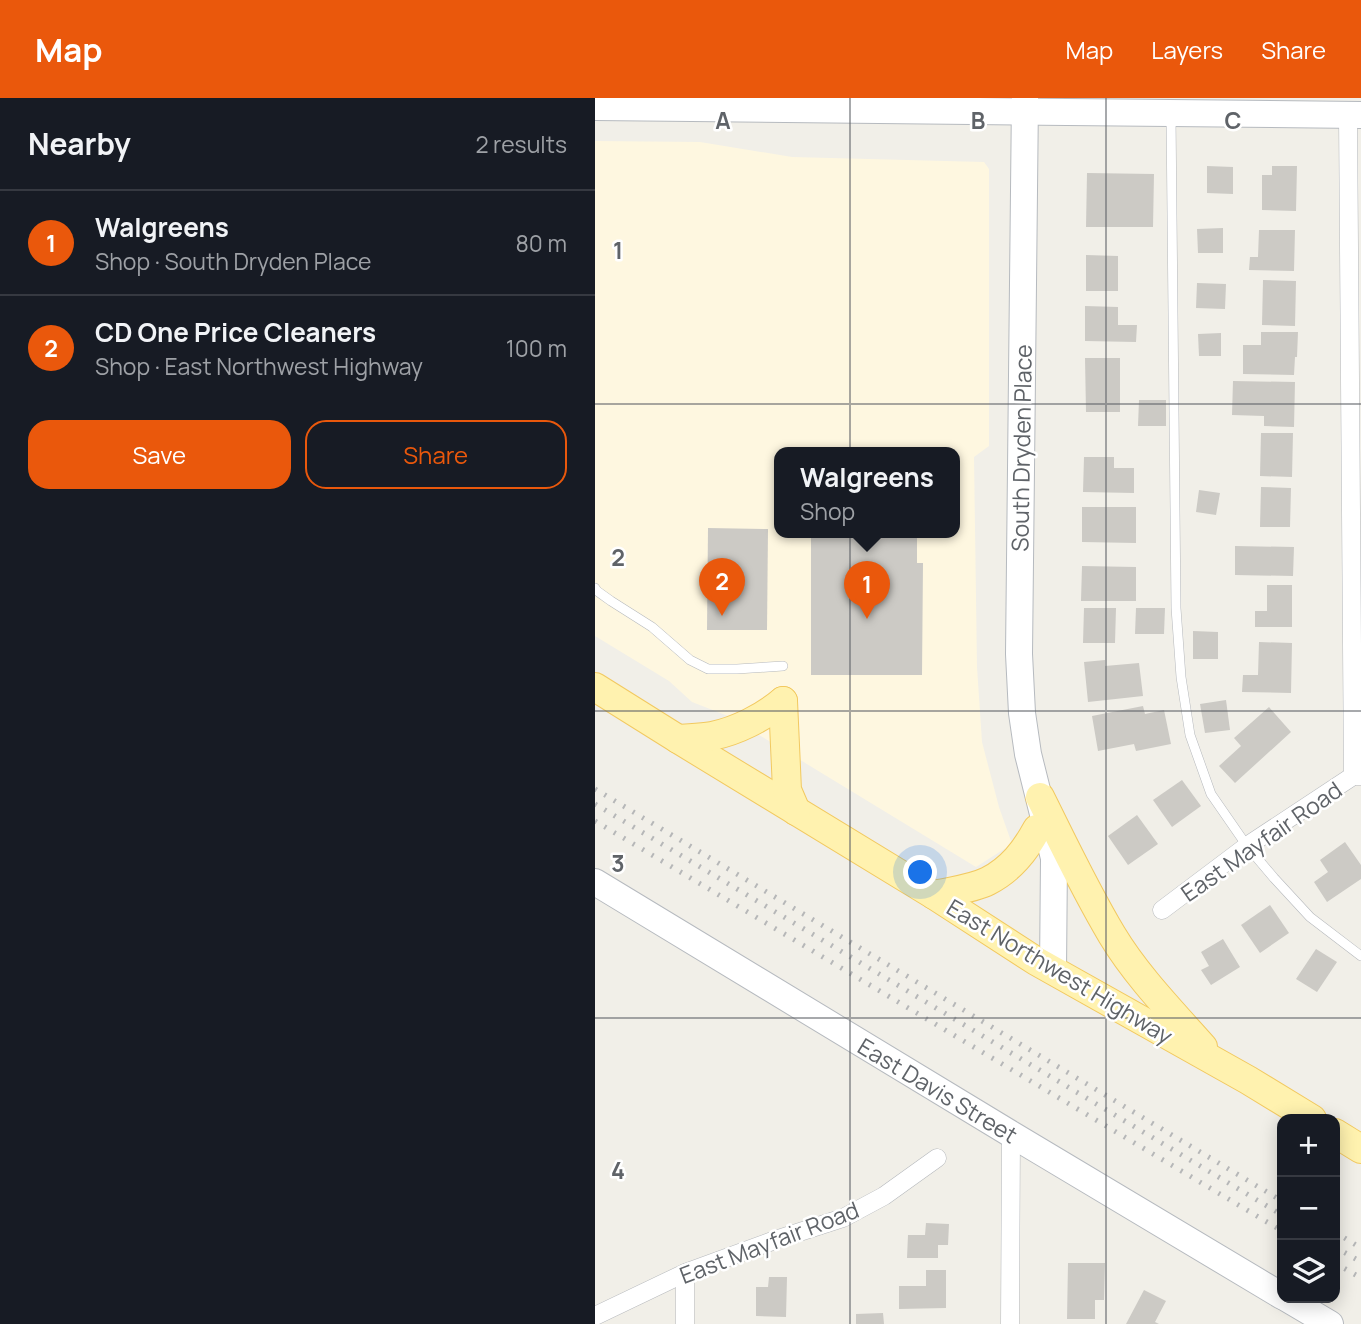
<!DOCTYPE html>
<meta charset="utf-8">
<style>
:root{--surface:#171b24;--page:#20242c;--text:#f1f3f6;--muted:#9ea1a6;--line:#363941;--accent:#ea580c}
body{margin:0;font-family:Manrope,sans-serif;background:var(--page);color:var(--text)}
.controls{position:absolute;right:21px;bottom:21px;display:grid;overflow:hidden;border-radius:14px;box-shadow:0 4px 18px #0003}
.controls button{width:63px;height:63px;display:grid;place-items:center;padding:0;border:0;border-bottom:2px solid var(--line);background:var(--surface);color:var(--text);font:35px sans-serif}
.you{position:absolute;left:326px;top:775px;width:24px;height:24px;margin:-18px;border:5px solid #fff;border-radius:50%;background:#1a73e8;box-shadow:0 0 0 10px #1a73e833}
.badge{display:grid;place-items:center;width:46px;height:46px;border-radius:50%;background:var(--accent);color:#fff;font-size:23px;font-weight:700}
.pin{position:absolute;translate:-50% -58px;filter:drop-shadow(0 2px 4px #0008)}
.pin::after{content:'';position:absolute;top:37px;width:24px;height:21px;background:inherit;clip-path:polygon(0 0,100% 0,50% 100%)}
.popup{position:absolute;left:179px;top:349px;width:186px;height:91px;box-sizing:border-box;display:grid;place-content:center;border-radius:14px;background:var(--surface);filter:drop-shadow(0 2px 5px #0005);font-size:23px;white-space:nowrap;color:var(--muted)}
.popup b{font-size:26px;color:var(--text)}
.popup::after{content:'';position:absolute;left:50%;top:100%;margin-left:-14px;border:14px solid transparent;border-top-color:var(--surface)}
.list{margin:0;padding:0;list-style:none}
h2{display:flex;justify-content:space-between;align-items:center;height:91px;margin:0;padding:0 28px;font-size:30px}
h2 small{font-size:23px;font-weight:400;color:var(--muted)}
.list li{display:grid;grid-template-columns:46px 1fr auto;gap:21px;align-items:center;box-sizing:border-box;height:105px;padding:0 28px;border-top:2px solid var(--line)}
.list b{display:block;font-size:26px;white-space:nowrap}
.list p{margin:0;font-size:23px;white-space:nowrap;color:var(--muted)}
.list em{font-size:23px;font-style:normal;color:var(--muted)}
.actions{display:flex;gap:14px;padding:21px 28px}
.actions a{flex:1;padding:16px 0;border:2px solid var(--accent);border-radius:21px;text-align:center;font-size:24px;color:var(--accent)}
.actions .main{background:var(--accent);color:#fff}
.icon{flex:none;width:38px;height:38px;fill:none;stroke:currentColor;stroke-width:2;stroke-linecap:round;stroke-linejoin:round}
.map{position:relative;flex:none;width:766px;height:1226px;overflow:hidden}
header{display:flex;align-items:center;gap:42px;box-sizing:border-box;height:98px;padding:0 35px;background:var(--accent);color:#fff}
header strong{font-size:33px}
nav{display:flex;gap:38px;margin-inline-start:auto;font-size:24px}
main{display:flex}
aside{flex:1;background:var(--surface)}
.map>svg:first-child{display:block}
.commercial{fill:#fef7e0;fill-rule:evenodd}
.building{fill:#cccac5}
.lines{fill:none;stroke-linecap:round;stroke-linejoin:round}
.lane-casing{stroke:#b5b8bc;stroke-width:10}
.street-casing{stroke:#b5b8bc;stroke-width:19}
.secondary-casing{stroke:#b6babf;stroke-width:28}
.primary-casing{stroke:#f2c960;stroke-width:30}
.lane{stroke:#fff;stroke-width:9}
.street{stroke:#fff;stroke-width:18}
.secondary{stroke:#fff;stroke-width:26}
.primary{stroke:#fff2af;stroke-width:28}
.rail{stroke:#b6b7b8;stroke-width:5;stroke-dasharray:2 9;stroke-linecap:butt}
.grid{fill:none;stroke:#5f6368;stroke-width:2;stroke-opacity:0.55}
.labels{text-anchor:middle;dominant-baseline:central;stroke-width:5;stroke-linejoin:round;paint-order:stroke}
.street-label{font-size:23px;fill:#5f6368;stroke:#fff}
.grid-label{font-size:23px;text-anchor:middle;font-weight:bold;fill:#5f6368;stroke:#fff;stroke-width:5;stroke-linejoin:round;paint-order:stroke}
</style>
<header>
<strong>Map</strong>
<nav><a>Map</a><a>Layers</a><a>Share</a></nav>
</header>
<main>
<aside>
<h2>Nearby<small>2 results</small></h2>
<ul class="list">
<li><span class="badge">1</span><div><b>Walgreens</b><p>Shop · South Dryden Place</p></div><em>80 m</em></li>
<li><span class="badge">2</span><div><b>CD One Price Cleaners</b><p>Shop · East Northwest Highway</p></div><em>100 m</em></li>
</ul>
<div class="actions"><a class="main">Save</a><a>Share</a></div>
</aside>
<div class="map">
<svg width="766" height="1226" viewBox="0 0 766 1226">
<rect width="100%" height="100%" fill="#f1efe8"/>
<path class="commercial" d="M0,43L105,44L197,59L389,64L394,71V348L379,359L382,569L387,644L404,709L417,746L381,769L133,618L97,604L74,583L0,538ZM184,355H360V435H184Z"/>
<g class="building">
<polygon points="612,68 638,69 638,96 612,95"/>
<polygon points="677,68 702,68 701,113 667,112 667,77 677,77"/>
<polygon points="492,75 559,76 558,129 491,129"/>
<polygon points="628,130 628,155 603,155 602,131"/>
<polygon points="664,132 700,132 699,173 654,172 655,159 663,159"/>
<polygon points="491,157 523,158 523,193 491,193"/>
<polygon points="668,182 701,183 700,228 667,227"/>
<polygon points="602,185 631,186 630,211 601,210"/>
<polygon points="490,208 523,209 523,227 542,227 541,244 490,243"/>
<polygon points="666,234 703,234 702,259 700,259 699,277 648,276 648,247 666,247"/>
<polygon points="626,235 626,258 604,258 603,236"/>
<polygon points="490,260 525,260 525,314 491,314"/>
<polygon points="638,283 700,284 699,329 669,328 669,318 637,317"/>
<polygon points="544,302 571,302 571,328 543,328"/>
<polygon points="666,335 698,335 697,379 665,378"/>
<polygon points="489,359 519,359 519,370 539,370 539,395 488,394"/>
<polygon points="666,389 696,390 695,429 665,429"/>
<polygon points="604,392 625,395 621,417 601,414"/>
<polygon points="487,409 541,409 541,445 487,444"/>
<polygon points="113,430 173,431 172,532 112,532"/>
<polygon points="216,435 322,435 322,465 328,465 327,577 216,577"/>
<polygon points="640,448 699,449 698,478 640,477"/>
<polygon points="487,468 541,469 541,503 486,503"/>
<polygon points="672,487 697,487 697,529 660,529 660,513 672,513"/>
<polygon points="489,510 521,510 520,545 488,545"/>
<polygon points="541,510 570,510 569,536 540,536"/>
<polygon points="598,533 623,534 623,561 598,561"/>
<polygon points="664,544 697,545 696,595 647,594 648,577 663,577"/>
<polygon points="510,562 510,568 544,565 548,598 493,604 489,564"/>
<polygon points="631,602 635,632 610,635 605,606"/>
<polygon points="548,608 550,616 569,612 576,646 541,653 539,646 503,653 497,618"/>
<polygon points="674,609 696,634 640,685 624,668 646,648 639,640"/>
<polygon points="587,682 606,708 577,729 558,702"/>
<polygon points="542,717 563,746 533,767 513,738"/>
<polygon points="750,744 766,767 766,781 732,804 719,784 733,774 725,762"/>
<polygon points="675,807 694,835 665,855 646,827"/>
<polygon points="628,841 645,869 616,887 606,872 614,868 606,854"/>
<polygon points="721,851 742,864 722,894 701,881"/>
<polygon points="331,1125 354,1126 353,1147 343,1147 343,1160 312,1160 313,1137 330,1137"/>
<polygon points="473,1165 510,1165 509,1202 500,1202 500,1221 472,1221"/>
<polygon points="331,1172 351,1172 351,1210 304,1211 304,1188 331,1188"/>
<polygon points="174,1179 192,1179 191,1219 161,1218 161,1189 173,1189"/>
<polygon points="549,1192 571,1203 560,1224 564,1226 531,1226"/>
<polygon points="288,1215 289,1226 261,1226 261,1216"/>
</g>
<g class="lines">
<defs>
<g id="lane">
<polyline points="576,18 581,510 586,579 595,637 616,696 652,748 679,780 715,819 766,858"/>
<polyline points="0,490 2,493 16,503 57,529 95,562 113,571 142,571 188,568"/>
</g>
<g id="street">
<polyline points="753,17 758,678"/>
<polyline points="567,812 652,748 758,678 766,678"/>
<polyline points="0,1218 90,1175 180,1142 248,1120 289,1098 342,1060"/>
<polyline points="90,1226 90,1175"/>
<polyline points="415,1226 416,1036"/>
</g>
<g id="secondary">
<polyline points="430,0 424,556 427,615 433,656 459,760 458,873"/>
<polyline points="0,9 766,17"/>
<polyline points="0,784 416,1036 687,1198"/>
<polyline points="691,1200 735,1226"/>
</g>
<g id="primary">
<polyline points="0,589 83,641 339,797 441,863 653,982 717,1021"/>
<polyline points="188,603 192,692 201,713"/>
<path d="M83,641C94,640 106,640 117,638C142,633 169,619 188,603"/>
<path d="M445,699C468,745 490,792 517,837C541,877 576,913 608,949"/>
<path d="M339,797C356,793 377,791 393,783C416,771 430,753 442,731"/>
<polyline points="740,1035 766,1051"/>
</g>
</defs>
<use href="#lane" class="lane-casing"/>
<use href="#street" class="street-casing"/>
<use href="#secondary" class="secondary-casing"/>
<use href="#primary" class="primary-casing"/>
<use href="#lane" class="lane"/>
<use href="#street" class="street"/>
<use href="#secondary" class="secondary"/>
<use href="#primary" class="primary"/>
<g class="rail">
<polyline points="0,691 687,1103"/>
<polyline points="0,706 687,1117"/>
<polyline points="0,723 687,1133"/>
<polyline points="740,1134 766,1150"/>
<polyline points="740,1149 766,1164"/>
<polyline points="740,1165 766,1180"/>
</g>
</g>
<path class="grid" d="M255,0V1226M511,0V1226M0,306H766M0,613H766M0,920H766"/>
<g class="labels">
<g class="street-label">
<text transform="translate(426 350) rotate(-89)">South Dryden Place</text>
<text transform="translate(666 743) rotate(-35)">East Mayfair Road</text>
<text transform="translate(465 873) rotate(31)">East Northwest Highway</text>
<text transform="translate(343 992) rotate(31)">East Davis Street</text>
<text transform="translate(174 1144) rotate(-21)">East Mayfair Road</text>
</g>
</g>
<g class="grid-label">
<text x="128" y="31">A</text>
<text x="383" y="31">B</text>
<text x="638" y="31">C</text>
<text x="23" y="161">1</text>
<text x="23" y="468">2</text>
<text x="23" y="774">3</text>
<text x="23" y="1081">4</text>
</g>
</svg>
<div class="controls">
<button>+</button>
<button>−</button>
<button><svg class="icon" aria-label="layers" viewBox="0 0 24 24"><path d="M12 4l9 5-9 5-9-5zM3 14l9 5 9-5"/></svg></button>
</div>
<div class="you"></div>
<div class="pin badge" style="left:272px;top:521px">1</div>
<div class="popup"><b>Walgreens</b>Shop</div>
<div class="pin badge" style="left:127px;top:518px">2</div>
</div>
</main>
